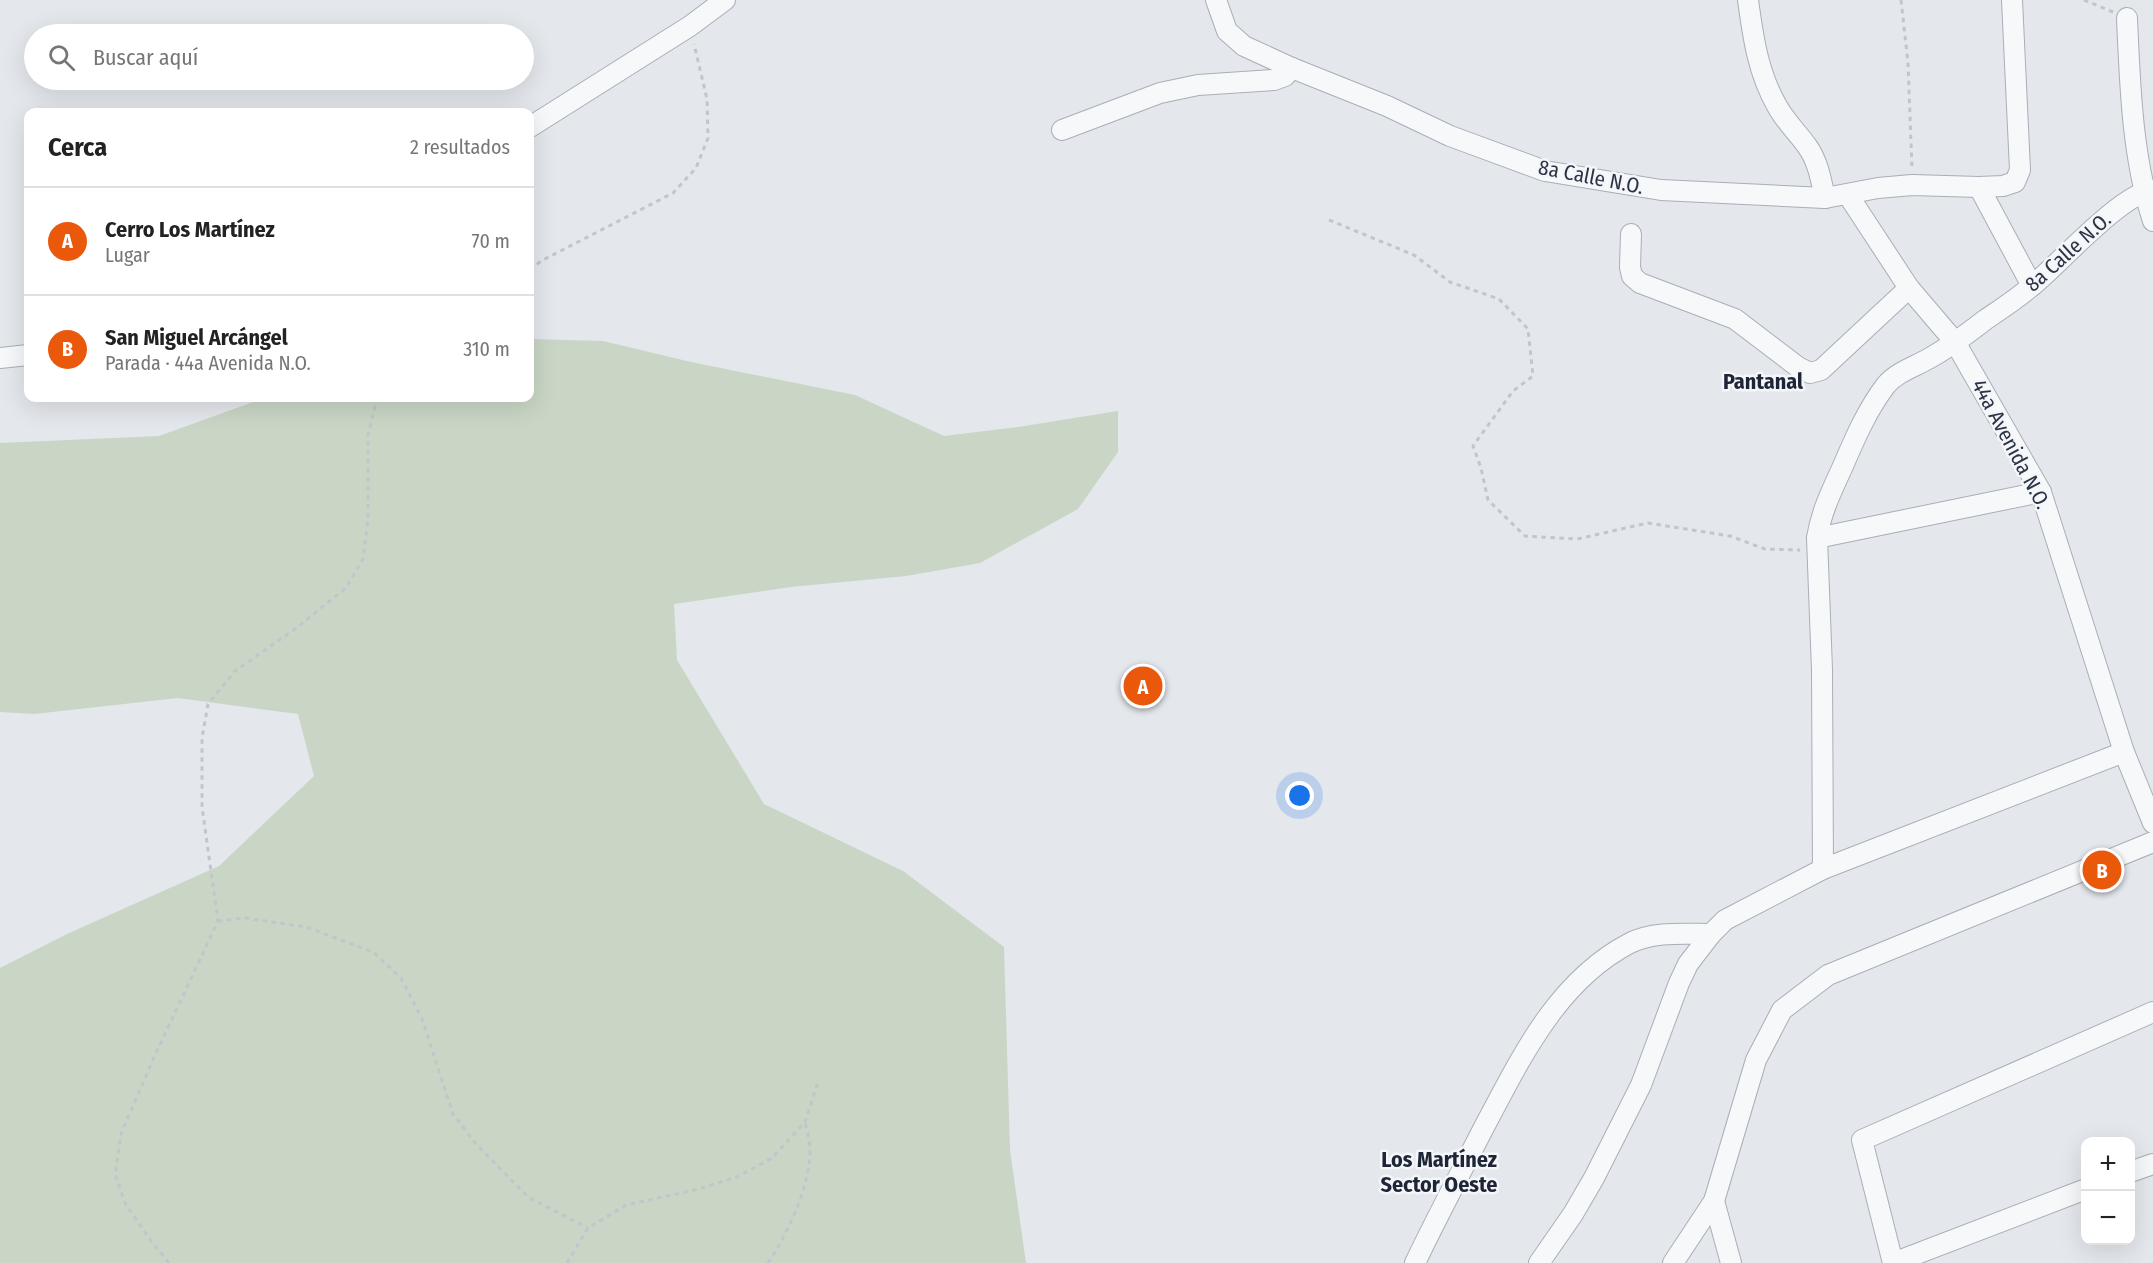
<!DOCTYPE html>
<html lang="es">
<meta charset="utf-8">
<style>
:root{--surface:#fff;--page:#f6f6f6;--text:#222;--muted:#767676;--line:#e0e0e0;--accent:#ea580c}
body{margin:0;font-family:"Fira Sans Condensed",sans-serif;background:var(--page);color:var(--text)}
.controls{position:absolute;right:18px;bottom:18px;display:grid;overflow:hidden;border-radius:12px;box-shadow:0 6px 24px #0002}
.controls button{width:54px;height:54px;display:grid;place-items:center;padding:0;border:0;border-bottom:2px solid var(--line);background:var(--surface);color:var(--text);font:30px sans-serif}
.you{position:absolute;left:1300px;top:796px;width:21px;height:21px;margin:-15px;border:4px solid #fff;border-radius:50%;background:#1a73e8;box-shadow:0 0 0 9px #1a73e833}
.badge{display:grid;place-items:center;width:39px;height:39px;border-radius:50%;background:var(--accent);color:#fff;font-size:20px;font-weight:700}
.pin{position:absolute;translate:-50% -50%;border:3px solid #fff;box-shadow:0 2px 6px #0006}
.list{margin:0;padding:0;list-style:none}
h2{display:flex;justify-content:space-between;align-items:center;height:78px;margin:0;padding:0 24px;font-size:26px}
h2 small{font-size:20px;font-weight:400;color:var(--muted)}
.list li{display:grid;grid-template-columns:39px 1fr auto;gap:18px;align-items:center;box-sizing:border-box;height:108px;padding:0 24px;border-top:2px solid var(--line)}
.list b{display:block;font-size:22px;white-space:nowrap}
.list p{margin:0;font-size:20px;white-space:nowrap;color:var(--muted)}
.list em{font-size:20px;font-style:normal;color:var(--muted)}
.icon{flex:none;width:33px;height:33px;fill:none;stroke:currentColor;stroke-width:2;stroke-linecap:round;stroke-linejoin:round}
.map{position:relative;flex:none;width:2153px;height:1263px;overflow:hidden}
.search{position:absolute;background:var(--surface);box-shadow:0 6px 24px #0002;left:24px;top:24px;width:510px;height:66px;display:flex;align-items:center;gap:15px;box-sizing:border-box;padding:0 21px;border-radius:33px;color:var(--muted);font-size:22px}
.panel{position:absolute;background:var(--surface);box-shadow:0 6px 24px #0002;left:24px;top:108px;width:510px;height:294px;border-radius:12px}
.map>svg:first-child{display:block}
.green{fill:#c9d6c5}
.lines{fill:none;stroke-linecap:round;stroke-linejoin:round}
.street-casing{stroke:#a9aeb7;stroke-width:22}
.path{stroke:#c2c5cb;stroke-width:3;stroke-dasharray:4.5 4.5;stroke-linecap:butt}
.street{stroke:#f7f8fa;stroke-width:20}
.labels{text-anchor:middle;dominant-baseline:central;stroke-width:5;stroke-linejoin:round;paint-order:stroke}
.street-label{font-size:21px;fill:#2b3445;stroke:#f4f6f9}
.neighbourhood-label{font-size:22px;font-weight:bold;fill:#1d2536;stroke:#f4f6f9}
</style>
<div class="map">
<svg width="2153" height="1263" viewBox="0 0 2153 1263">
<rect width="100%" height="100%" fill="#e4e7ec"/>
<polygon class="green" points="530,339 603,341 691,362 855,395 944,436 1018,427 1118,411 1118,452 1078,509 980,563 906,576 791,587 674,604 677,660 764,804 903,871 1004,947 1010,1150 1026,1263 0,1263 0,968 67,934 219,866 314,776 298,714 178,698 34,714 0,712 0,443 159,436 264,398 530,398"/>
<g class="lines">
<defs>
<g id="street">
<polyline points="1216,0 1227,31 1244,46 1292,68 1387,106 1450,136 1545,171 1661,190 1825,198 1878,188 1912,185 1979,187 2003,186 2015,182 2020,170 2012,0"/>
<path d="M1748,0C1753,37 1758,73 1777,106C1785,121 1797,132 1807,146C1818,161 1821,180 1825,198"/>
<path d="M2127,18C2130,86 2132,156 2153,221"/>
<polyline points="530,127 690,26 725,0"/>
<polyline points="1062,130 1160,93 1198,85 1274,80 1285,76 1292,68"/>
<polyline points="1979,187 2032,286"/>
<polyline points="1848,195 1909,288 1955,342 2041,492 2124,752 2153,823"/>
<polyline points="1631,234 1630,267 1632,276 1640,283 1735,319 1798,367 1810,373 1821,370 1909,288"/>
<polyline points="0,358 28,355"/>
<polyline points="1817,538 2041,492"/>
<path d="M1823,869L1822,670L1817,538C1821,512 1832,490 1843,466C1855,438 1867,410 1886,385C1897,372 1914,367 1928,359C1948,348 1967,334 1985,320C2001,309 2018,298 2033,285C2060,263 2122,193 2153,190"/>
<polyline points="2130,1172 2153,1164"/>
<polyline points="1714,1201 1731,1263"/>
<path d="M1415,1263C1436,1219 1459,1176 1481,1133C1519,1062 1555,982 1630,943C1654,931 1685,934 1711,934"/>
<polyline points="1539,1263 1573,1214 1594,1178 1641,1085 1679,983 1688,964 1711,934 1725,920 1823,869 2124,752"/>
<polyline points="1673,1263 1714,1201 1756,1060 1782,1010 1828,975 2153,842"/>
<polyline points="1893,1263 1862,1140 2153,1012"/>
<polyline points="1893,1263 2086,1189"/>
</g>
</defs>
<use href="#street" class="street-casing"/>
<g class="path">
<polyline points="1901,0 1908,63 1912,169"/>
<polyline points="2084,0 2113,12"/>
<polyline points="1329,220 1414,255 1450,282 1499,299 1528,329 1533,376 1513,391 1473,446 1481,468 1488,500 1525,536 1577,539 1648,523 1730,536 1765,549 1800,550"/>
<polyline points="530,270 541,261 673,193 696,168 708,138 707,99 694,44"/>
<polyline points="218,921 245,918 306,927 373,952 401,978 422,1019 453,1114 476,1144 528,1197 588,1228"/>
<polyline points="169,1263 151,1241 125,1203 115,1174 121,1134 155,1055 218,921 202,807 202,738 208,704 235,671 295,629 346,588 363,559 368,519 368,436 377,398"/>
<polyline points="567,1263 588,1228 626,1205 695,1190 737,1177 772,1158 805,1122 818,1082"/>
<path d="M768,1263C788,1233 810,1186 810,1150C810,1141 807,1131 805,1122"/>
</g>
<use href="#street" class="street"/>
</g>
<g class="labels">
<g class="street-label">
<text transform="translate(1591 177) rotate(11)">8a Calle N.O.</text>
<text transform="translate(2068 252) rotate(-42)">8a Calle N.O.</text>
<text transform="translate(2011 444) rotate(62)">44a Avenida N.O.</text>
</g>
<g class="neighbourhood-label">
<text x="1763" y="381">Pantanal</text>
<text x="1439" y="1159">Los Martínez<tspan x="1439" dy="25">Sector Oeste</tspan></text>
</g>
</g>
</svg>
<div class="controls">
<button>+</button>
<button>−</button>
</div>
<div class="you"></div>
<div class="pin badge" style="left:1143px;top:686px">A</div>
<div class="pin badge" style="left:2102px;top:870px">B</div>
<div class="search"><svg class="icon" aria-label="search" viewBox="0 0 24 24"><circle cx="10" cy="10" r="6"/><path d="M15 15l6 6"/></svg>Buscar aquí</div>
<section class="panel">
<h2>Cerca<small>2 resultados</small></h2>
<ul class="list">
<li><span class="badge">A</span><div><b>Cerro Los Martínez</b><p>Lugar</p></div><em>70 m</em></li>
<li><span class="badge">B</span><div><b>San Miguel Arcángel</b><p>Parada · 44a Avenida N.O.</p></div><em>310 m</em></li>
</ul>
</section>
</div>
